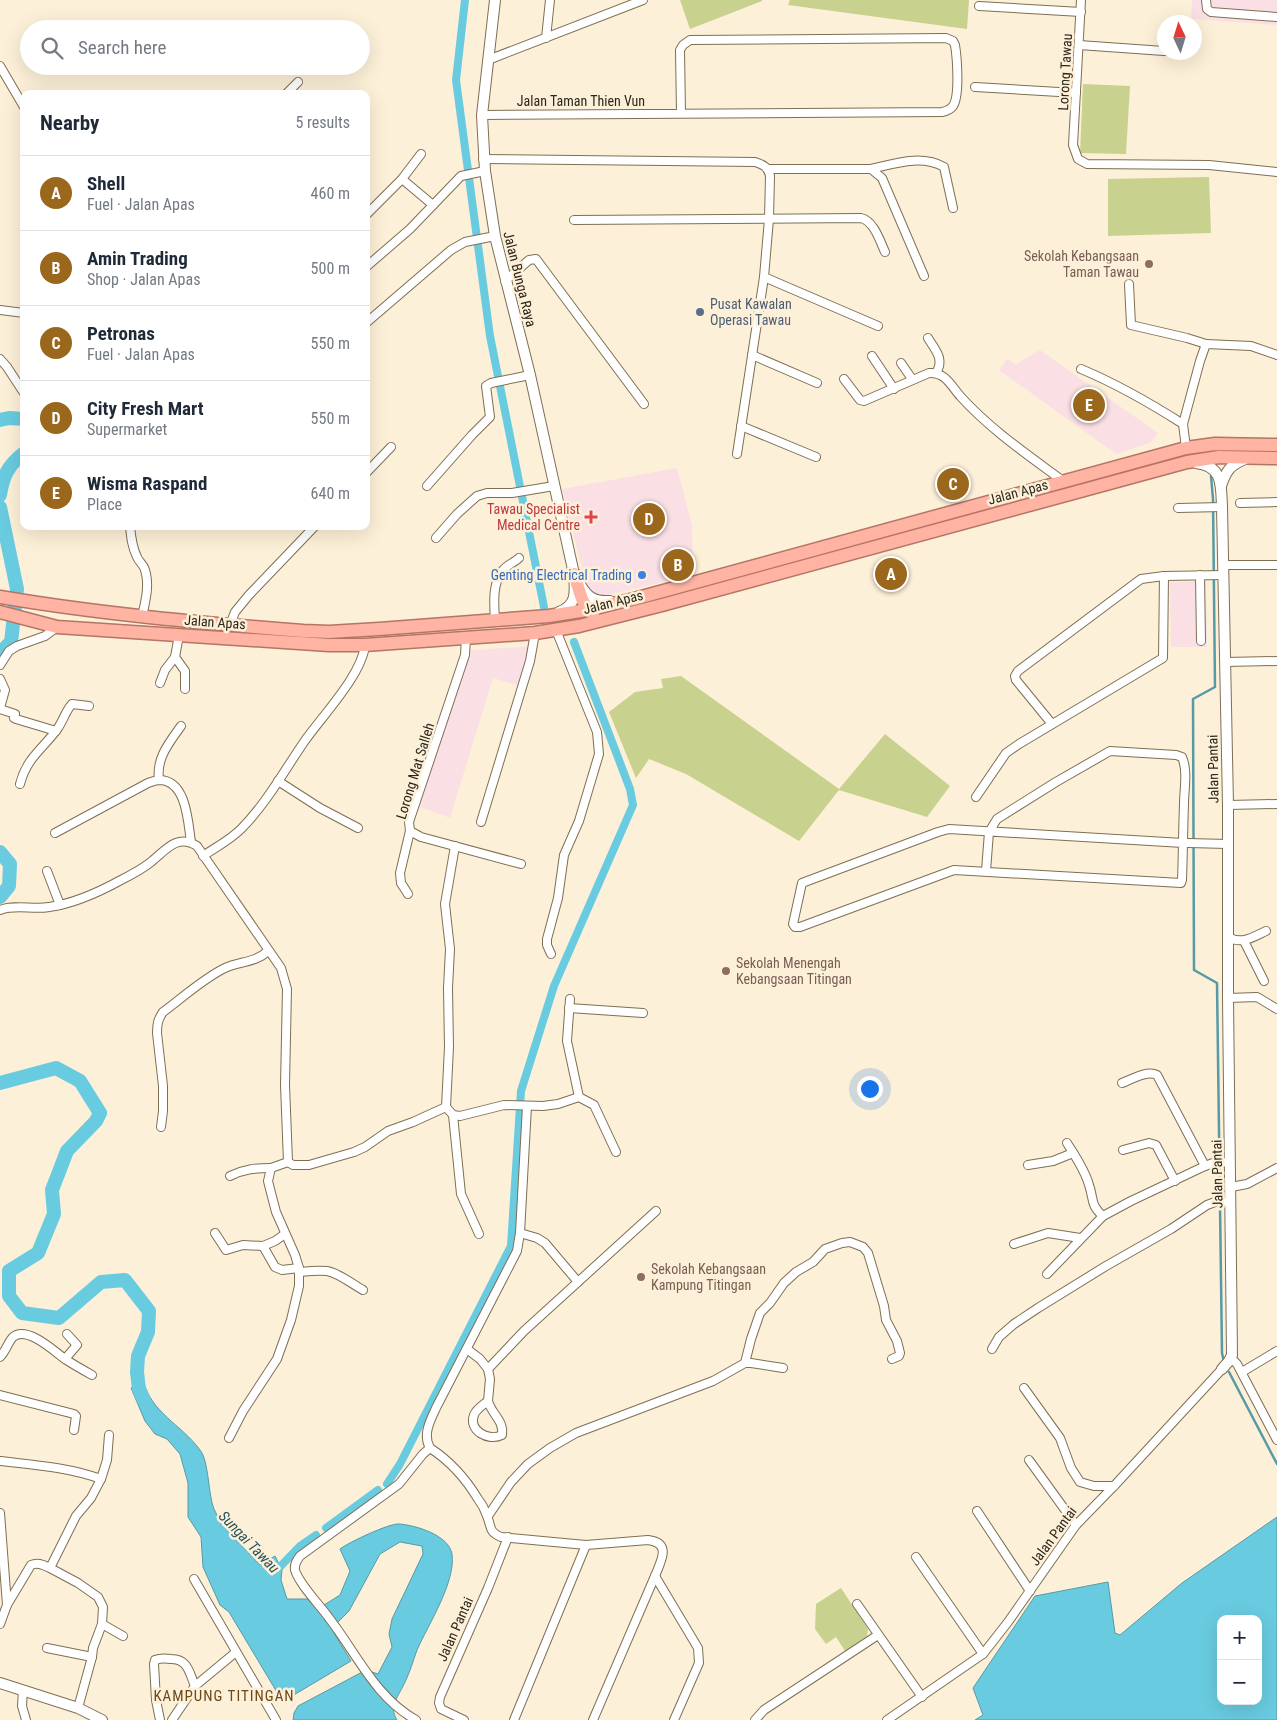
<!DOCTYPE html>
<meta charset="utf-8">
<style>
:root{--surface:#fff;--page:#f6f6f7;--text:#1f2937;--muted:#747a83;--line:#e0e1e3;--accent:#9a671c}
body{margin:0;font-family:"Roboto Condensed",sans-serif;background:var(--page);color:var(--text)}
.controls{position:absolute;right:15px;bottom:15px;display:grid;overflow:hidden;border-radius:10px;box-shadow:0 5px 20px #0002}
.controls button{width:45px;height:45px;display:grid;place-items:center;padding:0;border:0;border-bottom:1px solid var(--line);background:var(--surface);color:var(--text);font:25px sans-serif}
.compass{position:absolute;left:1157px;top:15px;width:45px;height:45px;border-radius:50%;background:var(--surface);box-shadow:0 5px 20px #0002;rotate:356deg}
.you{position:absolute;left:869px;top:1088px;width:18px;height:18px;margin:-12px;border:4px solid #fff;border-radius:50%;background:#1a73e8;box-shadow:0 0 0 8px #1a73e833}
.badge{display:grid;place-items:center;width:32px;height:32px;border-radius:50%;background:var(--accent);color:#fff;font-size:16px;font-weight:700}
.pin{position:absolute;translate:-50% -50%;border:2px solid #fff;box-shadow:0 1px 5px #0006}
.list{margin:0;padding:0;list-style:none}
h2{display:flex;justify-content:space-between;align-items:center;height:65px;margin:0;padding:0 20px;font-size:21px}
h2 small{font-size:16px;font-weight:400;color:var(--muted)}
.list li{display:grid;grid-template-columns:32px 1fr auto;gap:15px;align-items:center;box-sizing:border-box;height:75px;padding:0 20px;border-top:1px solid var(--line)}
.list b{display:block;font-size:19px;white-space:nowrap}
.list p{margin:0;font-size:16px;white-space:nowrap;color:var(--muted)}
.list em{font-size:16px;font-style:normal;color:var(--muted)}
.icon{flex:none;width:28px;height:28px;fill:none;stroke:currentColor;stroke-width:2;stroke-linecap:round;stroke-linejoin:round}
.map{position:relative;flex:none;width:1277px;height:1720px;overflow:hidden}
.search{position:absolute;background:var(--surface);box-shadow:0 5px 20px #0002;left:20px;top:20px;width:350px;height:55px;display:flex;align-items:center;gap:12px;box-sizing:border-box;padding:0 18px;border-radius:28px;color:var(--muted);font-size:19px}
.panel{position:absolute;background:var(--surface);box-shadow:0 5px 20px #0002;left:20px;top:90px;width:350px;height:440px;border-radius:10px}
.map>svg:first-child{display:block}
.commercial{fill:#fae0e5}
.green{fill:#c8d18d}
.water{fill:#69cbe0;stroke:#579aa5;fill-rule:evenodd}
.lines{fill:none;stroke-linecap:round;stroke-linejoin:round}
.stream{stroke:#579aa5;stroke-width:2.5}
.canal{stroke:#69cbe0;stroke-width:8}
.river{stroke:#69cbe0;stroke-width:14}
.minor-casing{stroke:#7e6f54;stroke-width:10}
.tertiary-casing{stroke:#7e6f54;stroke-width:12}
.trunk-casing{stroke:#b47564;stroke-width:15}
.minor{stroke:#fff;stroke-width:8}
.tertiary{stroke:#fff;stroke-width:10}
.trunk{stroke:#feb3a3;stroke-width:12}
.education-dot{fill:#8d6e63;stroke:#fdf0d8;stroke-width:2}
.service-dot{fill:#5c6f8a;stroke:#fdf0d8;stroke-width:2}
.health-dot{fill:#e0444e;stroke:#fdf0d8;stroke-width:2}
.shop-dot{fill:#3f7fe0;stroke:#fdf0d8;stroke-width:2}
.labels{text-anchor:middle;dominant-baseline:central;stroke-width:5;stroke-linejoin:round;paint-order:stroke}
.street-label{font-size:14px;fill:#2c261b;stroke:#fdf0d8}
.education-label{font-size:14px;fill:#785e54;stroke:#fdf0d8;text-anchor:start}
.service-label{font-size:14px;fill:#4e5e75;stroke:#fdf0d8;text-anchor:start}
.health-label{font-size:14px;fill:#be3a42;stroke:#fdf0d8;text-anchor:end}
.shop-label{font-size:14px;fill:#366cbe;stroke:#fdf0d8;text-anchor:end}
.water-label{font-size:15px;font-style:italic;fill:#28545d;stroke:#fdf0d8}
.neighbourhood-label{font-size:15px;letter-spacing:1px;fill:#6c4917;stroke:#fdf0d8}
</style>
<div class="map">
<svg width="1277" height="1720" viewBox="0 0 1277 1720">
<rect width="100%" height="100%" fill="#fdf0d8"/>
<g class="commercial">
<polygon points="1192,0 1277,0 1277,25 1191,19"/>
<polygon points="1040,350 1158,433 1150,443 1116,454 999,370 1007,359 1016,364"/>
<polygon points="677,468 692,525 693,575 607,595 598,594 587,589 562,489"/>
<polygon points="1206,581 1207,647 1171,647 1170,582"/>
<polygon points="531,646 519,686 493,678 450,818 412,804 462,651"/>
</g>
<g class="green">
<polygon points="680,0 762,0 762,1 690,29"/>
<polygon points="790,0 969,0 967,29 788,5"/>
<polygon points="1083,84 1130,86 1126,154 1080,153"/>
<polygon points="1209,177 1211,233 1108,236 1108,179"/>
<polygon points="681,676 839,789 885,734 950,786 927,817 839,790 799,841 686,774 649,759 636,778 609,712 635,692 663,688 661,679"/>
<polygon points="841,1588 868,1629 867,1636 845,1651 836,1637 826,1644 815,1629 816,1604"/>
</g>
<g class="water">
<path d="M143,1380C151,1413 181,1424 200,1450C209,1461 208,1494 214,1509C223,1531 245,1548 260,1565L275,1556L282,1570L281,1580L287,1599H319L324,1605L340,1595L350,1571L340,1549C349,1542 390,1523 399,1524C415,1525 449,1535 452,1554C456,1582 428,1625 417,1650C413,1661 410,1672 405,1682C399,1696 388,1706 397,1720H293L294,1713L298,1706L366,1670L378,1674L392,1647L389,1634L392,1619L423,1554L422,1546L400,1542L380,1554L349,1611L333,1627L334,1633L351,1661L287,1699H281L229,1612L220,1605L203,1567L201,1537L188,1517V1483L180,1454L167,1439L155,1434L145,1421L131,1388Z"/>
<path d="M1277,1517V1720H975L983,1715L973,1688L1035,1596L1108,1582L1115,1633L1120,1635L1182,1583ZM1221,1619H1258V1701H1221Z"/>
</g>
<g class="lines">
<g class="stream">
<polyline points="1211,476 1213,499 1215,687 1193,699 1194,970 1217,983 1222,1353 1224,1362"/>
<polyline points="1229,1372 1277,1464"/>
</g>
<g class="canal">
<polyline points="465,0 456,80 490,336 544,607"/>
<polyline points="387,1484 400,1464 511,1246 521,1091 554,986 633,805 630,789 574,642"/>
<polyline points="326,1528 378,1490"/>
<polyline points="275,1572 300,1546 316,1535"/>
</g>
<g class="river">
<polyline points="0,420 9,418 24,419"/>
<path d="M0,495C3,476 8,465 24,453"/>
<polyline points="0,507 17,589 11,642 0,653"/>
<polyline points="0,852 10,864 9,886 0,897"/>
<polyline points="0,1083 56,1068 80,1081 100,1113 96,1121 67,1151 52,1190 54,1214 38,1253 9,1271 9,1296 22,1313 59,1318 101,1282 125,1280 149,1311 148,1332 138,1356 137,1372 139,1389 144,1400"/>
</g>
<defs>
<g id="minor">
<polyline points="1081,0 1073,145 1078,159 1087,164 1209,165 1277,172"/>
<polyline points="1206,0 1207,9 1211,12 1277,17"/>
<polyline points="979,6 1081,12"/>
<polyline points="546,38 550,0"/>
<polyline points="1079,45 1164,51"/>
<polyline points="1185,52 1186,53"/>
<polyline points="488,60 643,0"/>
<polyline points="0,66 24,107"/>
<polyline points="975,87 1076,93"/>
<polyline points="286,94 298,82"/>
<path d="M482,115L942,112C947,111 950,110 953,106C960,96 957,57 955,45L953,41L946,38L690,40L683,45L680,50L681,113"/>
<path d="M483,159L755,162C764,165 768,167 770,176L769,219L764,277L737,454"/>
<polyline points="768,169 871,169 882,178 924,276"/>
<path d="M871,169C894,164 921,154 944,167L953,208"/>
<polyline points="402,179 433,205"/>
<polyline points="366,215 402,179 421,154"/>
<path d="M574,220L861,218C874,221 880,241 885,252"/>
<polyline points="366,267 410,229 461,176 485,171"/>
<polyline points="764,277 878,326"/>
<polyline points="505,281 529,260 536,259 644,404"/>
<polyline points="1129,284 1131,325 1187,338 1206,344"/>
<polyline points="0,310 24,313"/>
<polyline points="366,323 451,250 465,242 495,236"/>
<path d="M928,338C935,350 945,359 936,373"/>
<polyline points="752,355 817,383"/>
<polyline points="872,356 894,389"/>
<polyline points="0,359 7,367 24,393"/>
<polyline points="901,363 912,379"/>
<path d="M1081,369C1117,384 1150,403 1183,424"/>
<path d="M844,379L860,400L864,401L929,373C946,372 951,386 961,397C991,430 1028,455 1063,481"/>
<polyline points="741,426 816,457"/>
<polyline points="1186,448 1183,424 1200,361 1206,344 1251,346 1277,355"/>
<polyline points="366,473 391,447"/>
<polyline points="427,486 472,435 490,417 486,386 491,383 530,375"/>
<polyline points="1240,503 1277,502"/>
<polyline points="1178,508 1222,507"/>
<path d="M130,526C131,537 132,547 137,557C139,562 144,565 145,570C150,586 145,602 142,617"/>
<polyline points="436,538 457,514 477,496 487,493 512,493 554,486"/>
<polyline points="1223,565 1277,565"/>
<polyline points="1200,575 1201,641"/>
<path d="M495,620C494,604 492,583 503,570C507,565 515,562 519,558"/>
<polyline points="230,625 235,612 249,595 315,526"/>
<polyline points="466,637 465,655 409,822 410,831 421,837 521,864"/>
<polyline points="175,657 185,671 185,689"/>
<polyline points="1225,662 1277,661"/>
<polyline points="0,665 9,651 17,646 45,636 57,627"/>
<polyline points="0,679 5,690 0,708"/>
<polyline points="160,683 165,670 175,657 179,635"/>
<polyline points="0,709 15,714 14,718 16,719 56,731"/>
<polyline points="1052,724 1016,680 1015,676 1018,671 1141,579 1164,576"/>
<path d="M159,780C156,758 169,743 181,726"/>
<polyline points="278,781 320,808 358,828"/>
<path d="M20,784C27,757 43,749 58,728C63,721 66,710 72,704L89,706"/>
<polyline points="976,797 1006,753 1019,744 1163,658 1164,576 1223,575"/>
<polyline points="1228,805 1277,804"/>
<polyline points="481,822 530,661 535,633"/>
<path d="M55,833L148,783C151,782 156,780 160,780C187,781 188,823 191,842"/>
<polyline points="455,846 445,904 450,949 448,988 449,1047 446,1107 453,1115 460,1116 504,1105 543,1106 558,1104 579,1097"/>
<path d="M203,856C216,847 230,840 241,829C266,804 284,771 304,742C322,716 362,675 365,645"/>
<polyline points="47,871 60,905"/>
<path d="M986,871L989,832L997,819L1056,782L1110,751L1176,755L1182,757C1188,771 1184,790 1184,804C1183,830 1183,855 1182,880L1181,883L954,870L800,927H795L793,924L802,883L938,832L949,829L1183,843H1188L1228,844"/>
<polyline points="408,894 401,883 400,873 410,831"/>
<path d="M0,910C16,904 33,910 49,907C72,904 101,891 121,880C131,875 142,869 151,862C165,851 177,833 197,846L281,968L287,989L285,1085L288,1162"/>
<path d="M1228,937C1242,945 1253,937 1266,931"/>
<polyline points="1244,941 1264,981"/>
<polyline points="551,954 547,945 547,939 558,898 564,855 579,821 599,754 597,732 556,630"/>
<polyline points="1228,998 1257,997 1277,1009"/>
<polyline points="570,999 567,1041 579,1097 594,1105 616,1152"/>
<polyline points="569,1008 643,1013"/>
<path d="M1122,1083C1132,1079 1147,1070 1157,1075L1205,1166"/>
<path d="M527,1106L520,1233L517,1251L437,1406C431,1419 422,1434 430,1448C450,1461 466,1479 478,1499C482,1504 485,1510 487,1516C492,1528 488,1531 501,1537L586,1545L648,1540C672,1543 661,1561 655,1576L593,1720"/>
<polyline points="453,1115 461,1194 479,1234"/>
<path d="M161,1127L163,1111V1086L157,1033C157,1024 158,1019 163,1012C182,998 204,978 225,968C240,961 255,963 268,951"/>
<path d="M1067,1143C1075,1156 1085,1170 1089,1185C1094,1199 1090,1205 1103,1216"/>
<polyline points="1123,1150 1149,1143 1156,1145 1175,1181"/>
<polyline points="288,1162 293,1165 309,1165 354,1152 365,1147 388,1131 413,1122 446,1107"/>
<polyline points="1028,1165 1053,1161 1073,1153"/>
<path d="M230,1176C244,1169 256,1168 271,1168"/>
<polyline points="1231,1187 1247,1184 1277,1168"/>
<polyline points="215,1233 226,1250 243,1245 263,1246 275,1241 285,1234"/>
<polyline points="520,1233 537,1238 545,1243 578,1282"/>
<polyline points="1014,1244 1048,1233 1080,1238"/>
<polyline points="263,1246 275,1267 282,1270 299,1268"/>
<path d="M299,1272C309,1271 318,1270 327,1271C339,1273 352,1284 363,1290"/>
<polyline points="1047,1274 1103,1216 1131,1201 1205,1166 1213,1163 1230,1162"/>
<polyline points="467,1349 480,1359 488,1369 524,1331 656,1211"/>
<polyline points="992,1349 999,1337 1014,1324 1038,1308 1106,1266 1171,1229 1207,1205 1215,1202 1231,1202"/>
<path d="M0,1357C6,1351 8,1342 13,1337C27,1325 55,1352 65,1359C74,1365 83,1370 92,1375"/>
<polyline points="1231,1358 1237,1364 1277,1440"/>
<polyline points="65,1359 77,1345 67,1334"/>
<polyline points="745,1363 751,1339 760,1313 770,1303 784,1283 796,1272 813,1262 825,1249 842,1243 850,1242 863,1247 868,1253 884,1306 886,1320 897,1341 900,1353 899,1356 892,1359"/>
<path d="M488,1369L490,1379L488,1401C483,1405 476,1409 474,1415C468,1430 488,1442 502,1435C504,1420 492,1415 488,1401"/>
<polyline points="1242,1372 1277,1351"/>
<polyline points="1024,1388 1060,1438 1071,1468 1080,1482 1094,1486 1114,1486"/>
<polyline points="0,1395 74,1414 76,1416 74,1430"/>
<polyline points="229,1438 243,1411 277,1359 291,1320 299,1286 299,1268 295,1255 276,1212 270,1189 268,1181 271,1168 288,1162"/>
<polyline points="1029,1460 1076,1525"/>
<path d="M0,1461C34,1465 68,1467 101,1479"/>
<polyline points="977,1511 1030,1591"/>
<polyline points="0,1513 7,1605 0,1624"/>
<polyline points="488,1516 511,1482 528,1464 550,1448 576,1433 713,1381 745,1363 751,1363 783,1368"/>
<polyline points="916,1557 983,1654"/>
<polyline points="50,1568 78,1583 98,1597 103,1607 102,1624 93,1648 92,1657 78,1708"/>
<polyline points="655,1576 698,1648 699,1663 674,1720"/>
<polyline points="194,1579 276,1720"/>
<polyline points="857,1604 922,1697"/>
<path d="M7,1605L31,1565C38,1562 43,1565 50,1568L76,1516L91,1498L101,1479L107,1460L109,1435"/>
<polyline points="102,1624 123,1636"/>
<polyline points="47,1648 92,1657"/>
<polyline points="23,1690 22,1706 26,1720"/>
<path d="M160,1720L156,1700L154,1664L155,1660C160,1658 165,1658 171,1659C188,1659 189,1672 195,1686"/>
<polyline points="172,1720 195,1686 236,1652"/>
<path d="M416,1720C375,1697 357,1654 329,1618C320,1605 299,1584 295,1570C294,1564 297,1560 300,1556L399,1484L423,1454L430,1448"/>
<polyline points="464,1720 441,1709 439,1703 440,1697 488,1588 508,1537"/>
<polyline points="514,1720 586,1545"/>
<polyline points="755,1720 764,1710 878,1635"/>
<polyline points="887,1720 983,1654 1008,1622 1076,1525 1114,1486 1222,1369"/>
</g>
<g id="tertiary">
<path d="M495,0L482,115L485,171L495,236L530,375L574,574C575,591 578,605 559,612"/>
<path d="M1196,463C1223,466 1221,485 1222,507L1228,805V998L1232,1355L1229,1361L1222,1369"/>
<path d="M1221,486C1226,471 1230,465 1245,459"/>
<path d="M580,584C587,597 594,602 610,601"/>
<polyline points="0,1683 78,1708 102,1720"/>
</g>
<g id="trunk">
<path d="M574,574C579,588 581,605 593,614"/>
<path d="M0,597C100,614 202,623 303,631L329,632L379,629L549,616L587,610L634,599L1186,448L1215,444L1277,445"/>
<polyline points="0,612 57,627 329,645 365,645 535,633 579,626 662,605 1187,462 1219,457 1277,458"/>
</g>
</defs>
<use href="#minor" class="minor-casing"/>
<use href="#tertiary" class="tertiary-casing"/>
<use href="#trunk" class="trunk-casing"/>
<use href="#minor" class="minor"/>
<use href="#tertiary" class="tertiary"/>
<use href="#trunk" class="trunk"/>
</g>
<g class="education-dot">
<circle cx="1149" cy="264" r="5"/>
<circle cx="726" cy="971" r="5"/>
<circle cx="641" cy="1277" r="5"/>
</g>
<circle class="service-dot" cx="700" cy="312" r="5"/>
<path class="health-dot" d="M588.5 509.5h5v5h5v5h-5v5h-5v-5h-5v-5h5z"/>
<circle class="shop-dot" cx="642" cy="575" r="5"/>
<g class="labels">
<g class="street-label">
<text transform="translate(1065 72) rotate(-87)">Lorong Tawau</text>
<text x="581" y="101">Jalan Taman Thien Vun</text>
<text transform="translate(520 279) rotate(76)">Jalan Bunga Raya</text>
<text transform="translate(1018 492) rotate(-15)">Jalan Apas</text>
<text transform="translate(613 602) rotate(-14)">Jalan Apas</text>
<text transform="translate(215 622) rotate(4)">Jalan Apas</text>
<text transform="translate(1213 769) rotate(-91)">Jalan Pantai</text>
<text transform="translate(415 771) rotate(-73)">Lorong Mat Salleh</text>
<text transform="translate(1217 1174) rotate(-91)">Jalan Pantai</text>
<text transform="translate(1053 1536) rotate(-54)">Jalan Pantai</text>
<text transform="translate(455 1629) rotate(-66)">Jalan Pantai</text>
</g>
<g class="education-label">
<text x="1139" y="256" text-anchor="end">Sekolah Kebangsaan<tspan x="1139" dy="16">Taman Tawau</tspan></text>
<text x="736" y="963">Sekolah Menengah<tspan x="736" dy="16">Kebangsaan Titingan</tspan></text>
<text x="651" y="1269">Sekolah Kebangsaan<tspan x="651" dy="16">Kampung Titingan</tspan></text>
</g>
<g class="service-label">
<text x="710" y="304">Pusat Kawalan<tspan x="710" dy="16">Operasi Tawau</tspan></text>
</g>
<g class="health-label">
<text x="580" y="509">Tawau Specialist<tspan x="580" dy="16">Medical Centre</tspan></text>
</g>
<g class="shop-label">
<text x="632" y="575">Genting Electrical Trading</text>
</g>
<g class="water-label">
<text transform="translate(249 1542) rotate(46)">Sungai Tawau</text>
</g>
<g class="neighbourhood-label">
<text x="224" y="1696">KAMPUNG TITINGAN</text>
</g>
</g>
</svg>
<div class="controls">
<button>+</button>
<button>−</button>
</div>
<svg class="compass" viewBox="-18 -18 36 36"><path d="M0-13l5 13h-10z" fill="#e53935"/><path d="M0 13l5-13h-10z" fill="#747a83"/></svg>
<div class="you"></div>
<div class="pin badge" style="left:891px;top:574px">A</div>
<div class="pin badge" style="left:678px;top:565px">B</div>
<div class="pin badge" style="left:953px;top:484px">C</div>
<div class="pin badge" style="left:649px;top:519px">D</div>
<div class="pin badge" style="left:1089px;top:405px">E</div>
<div class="search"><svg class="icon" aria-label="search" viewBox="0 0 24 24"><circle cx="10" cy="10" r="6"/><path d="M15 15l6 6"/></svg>Search here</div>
<section class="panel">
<h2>Nearby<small>5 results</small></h2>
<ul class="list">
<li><span class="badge">A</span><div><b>Shell</b><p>Fuel · Jalan Apas</p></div><em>460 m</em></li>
<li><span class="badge">B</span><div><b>Amin Trading</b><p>Shop · Jalan Apas</p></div><em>500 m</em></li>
<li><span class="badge">C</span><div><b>Petronas</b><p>Fuel · Jalan Apas</p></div><em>550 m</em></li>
<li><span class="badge">D</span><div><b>City Fresh Mart</b><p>Supermarket</p></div><em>550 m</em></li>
<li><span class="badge">E</span><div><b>Wisma Raspand</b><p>Place</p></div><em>640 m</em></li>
</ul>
</section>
</div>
